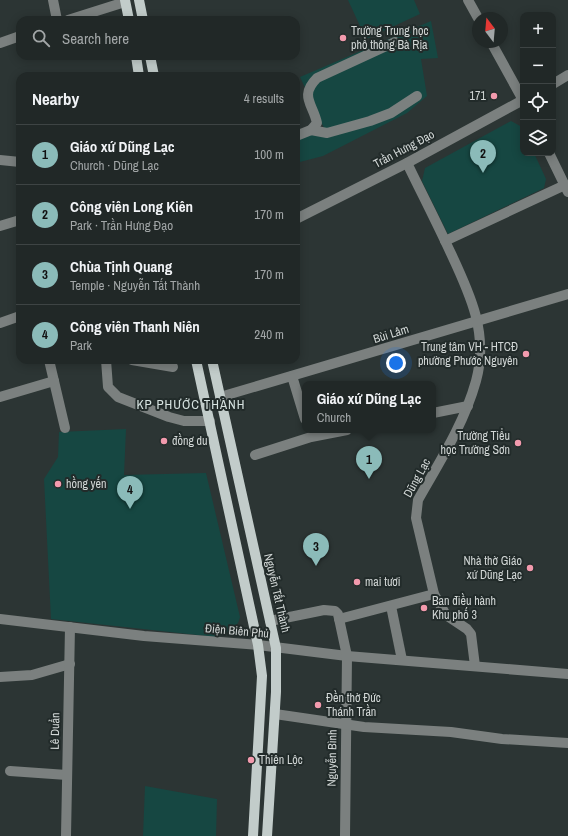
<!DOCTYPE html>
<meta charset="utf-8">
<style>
:root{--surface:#212827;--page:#2d3433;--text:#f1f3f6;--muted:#a2a6a7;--line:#3e4444;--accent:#8bbbb9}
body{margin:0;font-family:"Archivo Narrow",sans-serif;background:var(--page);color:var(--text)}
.controls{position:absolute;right:12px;top:12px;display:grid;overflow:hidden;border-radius:8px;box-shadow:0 2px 10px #0003}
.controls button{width:36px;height:36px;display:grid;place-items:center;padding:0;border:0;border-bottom:1px solid var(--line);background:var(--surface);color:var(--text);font:20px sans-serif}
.compass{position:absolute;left:472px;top:12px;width:36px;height:36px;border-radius:50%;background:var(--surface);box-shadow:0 2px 10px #0003;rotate:344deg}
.you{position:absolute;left:396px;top:363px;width:14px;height:14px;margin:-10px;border:3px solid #fff;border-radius:50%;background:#1a73e8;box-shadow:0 0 0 6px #1a73e833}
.badge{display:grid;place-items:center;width:26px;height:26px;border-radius:50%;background:var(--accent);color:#111;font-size:13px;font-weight:700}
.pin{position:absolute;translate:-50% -33px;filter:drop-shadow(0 1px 2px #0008)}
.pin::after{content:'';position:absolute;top:21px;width:14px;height:12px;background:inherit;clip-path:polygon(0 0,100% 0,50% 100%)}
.popup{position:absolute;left:302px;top:381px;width:134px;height:52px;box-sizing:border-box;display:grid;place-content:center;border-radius:8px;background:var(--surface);filter:drop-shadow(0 1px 3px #0005);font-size:13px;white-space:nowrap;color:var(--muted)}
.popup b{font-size:15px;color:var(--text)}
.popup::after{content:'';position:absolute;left:50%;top:100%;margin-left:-8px;border:8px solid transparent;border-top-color:var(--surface)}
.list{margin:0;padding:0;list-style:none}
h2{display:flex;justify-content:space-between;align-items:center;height:52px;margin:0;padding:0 16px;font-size:17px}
h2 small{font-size:13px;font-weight:400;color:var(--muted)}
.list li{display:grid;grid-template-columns:26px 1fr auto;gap:12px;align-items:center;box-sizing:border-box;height:60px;padding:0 16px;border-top:1px solid var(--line)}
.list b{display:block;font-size:15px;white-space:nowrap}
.list p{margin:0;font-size:13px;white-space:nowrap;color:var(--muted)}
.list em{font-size:13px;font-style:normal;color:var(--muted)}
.icon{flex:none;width:22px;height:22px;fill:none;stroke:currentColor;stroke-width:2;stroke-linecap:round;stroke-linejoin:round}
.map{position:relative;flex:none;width:568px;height:836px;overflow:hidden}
.search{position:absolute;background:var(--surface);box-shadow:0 2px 10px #0003;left:16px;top:16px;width:284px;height:44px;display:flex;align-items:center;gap:10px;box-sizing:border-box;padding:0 14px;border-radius:12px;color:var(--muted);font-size:15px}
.panel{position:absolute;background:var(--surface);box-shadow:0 2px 10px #0003;left:16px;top:72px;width:284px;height:292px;border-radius:12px}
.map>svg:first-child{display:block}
.green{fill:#164742}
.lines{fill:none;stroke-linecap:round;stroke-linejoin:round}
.minor{stroke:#7b807f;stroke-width:10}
.major{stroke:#c2ccca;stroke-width:10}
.poi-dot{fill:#f29aad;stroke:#222b2a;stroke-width:1.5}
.labels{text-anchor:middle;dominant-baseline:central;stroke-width:4;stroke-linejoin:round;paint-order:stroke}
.poi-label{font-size:12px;fill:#d2d7d6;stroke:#222b2a;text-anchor:start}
.street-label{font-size:12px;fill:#d2d7d6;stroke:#222b2a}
.neighbourhood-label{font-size:13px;letter-spacing:1px;fill:#d6e2e0;stroke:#222b2a}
</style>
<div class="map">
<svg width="568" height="836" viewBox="0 0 568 836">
<rect width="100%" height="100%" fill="#2c3534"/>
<g class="green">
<polygon points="348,0 414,0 420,14 366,39"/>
<polygon points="431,21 438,58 421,59 427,96 407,113 323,156 296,163 296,140 325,130 300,77"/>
<polygon points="511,121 522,127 523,153 534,153 546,179 544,188 448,234 422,181 425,168"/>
<path d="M126,429L124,475L206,473L240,617C237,630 228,632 216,637L51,619L44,479L58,457L59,432Z"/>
<polygon points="145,786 217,799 216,836 143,836"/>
</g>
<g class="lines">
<g class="minor">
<polyline points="53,0 57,20"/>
<polyline points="468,0 478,18"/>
<polyline points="68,20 125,2"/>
<polyline points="491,42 523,100"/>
<polyline points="0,43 20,36"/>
<polyline points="553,84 568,75"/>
<polyline points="311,130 327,133 370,121 391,113 417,96"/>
<path d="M296,136L311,130L317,123C313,104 299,96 317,78L395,42"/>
<polyline points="549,153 568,192"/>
<polyline points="0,160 20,162"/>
<path d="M407,163C420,190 434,217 447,245C467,288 490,331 476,381C464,424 440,461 418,500L416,518L434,594L446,615L467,629L471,634L475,666"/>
<polyline points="296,219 407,163 523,100"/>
<polyline points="0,226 20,220"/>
<polyline points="445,241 565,185"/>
<polyline points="0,323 20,316"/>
<polyline points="49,360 65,428"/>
<polyline points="106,360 108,387 118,397 169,417 184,421 210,421"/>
<polyline points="132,360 173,367"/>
<polyline points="292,376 305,419"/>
<polyline points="0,397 54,381"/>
<polyline points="220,397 568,294"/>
<polyline points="433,413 468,406"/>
<polyline points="255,455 311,437 347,430"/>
<polyline points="391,606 402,660"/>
<polyline points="0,619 144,636 258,645 347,656 568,674"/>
<polyline points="339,619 434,594"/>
<polyline points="270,621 324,610 335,611 338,614 347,656 345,836"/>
<polyline points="0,677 32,675 70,664"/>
<polyline points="275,714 364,727 451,732 502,739 568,743"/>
<polyline points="10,771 67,775"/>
<polyline points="66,836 70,627"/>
</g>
<g class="major">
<polyline points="125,0 129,20"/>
<polyline points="139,0 143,20"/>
<polyline points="136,56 139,76"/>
<polyline points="150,56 154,76"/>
<polyline points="196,360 258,645 262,676 253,836"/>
<polyline points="212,360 276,648 276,692 267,836"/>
</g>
</g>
<g class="poi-dot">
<circle cx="343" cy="38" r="4"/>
<circle cx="494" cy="96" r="4"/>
<circle cx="526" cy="354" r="4"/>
<circle cx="164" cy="441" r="4"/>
<circle cx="518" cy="443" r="4"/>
<circle cx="58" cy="484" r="4"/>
<circle cx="530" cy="568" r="4"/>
<circle cx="357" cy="582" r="4"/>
<circle cx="424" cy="608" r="4"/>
<circle cx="318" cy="705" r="4"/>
<circle cx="251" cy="760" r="4"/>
</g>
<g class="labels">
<g class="poi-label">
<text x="351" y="31">Trường Trung học<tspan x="351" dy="14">phổ thông Bà Rịa</tspan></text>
<text x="486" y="96" text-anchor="end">171</text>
<text x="518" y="347" text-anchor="end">Trung tâm VH - HTCĐ<tspan x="518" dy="14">phường Phước Nguyên</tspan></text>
<text x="510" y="436" text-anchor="end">Trường Tiểu<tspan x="510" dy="14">học Trường Sơn</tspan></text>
<text x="172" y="441">đồng du</text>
<text x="66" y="484">hồng yến</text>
<text x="522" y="561" text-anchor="end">Nhà thờ Giáo<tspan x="522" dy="14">xứ Dũng Lạc</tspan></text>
<text x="365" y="582">mai tươi</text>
<text x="432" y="601">Ban điều hành<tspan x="432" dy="14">Khu phố 3</tspan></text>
<text x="326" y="698">Đền thờ Đức<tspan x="326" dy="14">Thánh Trần</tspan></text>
<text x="259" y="760">Thiên Lộc</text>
</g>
<g class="street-label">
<text transform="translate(404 149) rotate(-28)">Trần Hưng Đạo</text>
<text transform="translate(391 334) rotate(-17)">Bùi Lâm</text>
<text transform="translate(417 478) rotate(-61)">Dũng Lạc</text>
<text transform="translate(277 593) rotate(77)">Nguyễn Tất Thành</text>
<text transform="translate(237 631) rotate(5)">Điện Biên Phủ</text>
<text transform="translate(55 731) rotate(-89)">Lê Duẩn</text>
<text transform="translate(332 758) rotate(-89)">Nguyễn Bình</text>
</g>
<g class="neighbourhood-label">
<text x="191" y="404">KP PHƯỚC THÀNH</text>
</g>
</g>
</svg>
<div class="controls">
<button>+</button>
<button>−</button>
<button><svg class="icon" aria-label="locate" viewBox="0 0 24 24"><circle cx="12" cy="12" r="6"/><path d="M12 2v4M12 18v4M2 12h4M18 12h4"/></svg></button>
<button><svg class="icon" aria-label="layers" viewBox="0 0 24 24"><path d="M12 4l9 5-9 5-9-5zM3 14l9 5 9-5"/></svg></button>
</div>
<svg class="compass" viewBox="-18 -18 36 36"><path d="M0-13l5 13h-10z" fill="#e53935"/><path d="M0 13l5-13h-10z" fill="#a2a6a7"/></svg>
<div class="you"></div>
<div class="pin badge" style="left:369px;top:479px">1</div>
<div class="popup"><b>Giáo xứ Dũng Lạc</b>Church</div>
<div class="pin badge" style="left:483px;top:173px">2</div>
<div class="pin badge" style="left:316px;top:566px">3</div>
<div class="pin badge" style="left:130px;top:509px">4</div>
<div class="search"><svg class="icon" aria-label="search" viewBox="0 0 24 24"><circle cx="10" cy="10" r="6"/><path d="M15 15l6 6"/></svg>Search here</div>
<section class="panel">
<h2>Nearby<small>4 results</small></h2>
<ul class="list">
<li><span class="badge">1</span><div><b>Giáo xứ Dũng Lạc</b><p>Church · Dũng Lạc</p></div><em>100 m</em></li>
<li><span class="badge">2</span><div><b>Công viên Long Kiên</b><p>Park · Trần Hưng Đạo</p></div><em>170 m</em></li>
<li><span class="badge">3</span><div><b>Chùa Tịnh Quang</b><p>Temple · Nguyễn Tất Thành</p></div><em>170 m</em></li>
<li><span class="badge">4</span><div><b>Công viên Thanh Niên</b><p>Park</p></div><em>240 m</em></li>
</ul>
</section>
</div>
